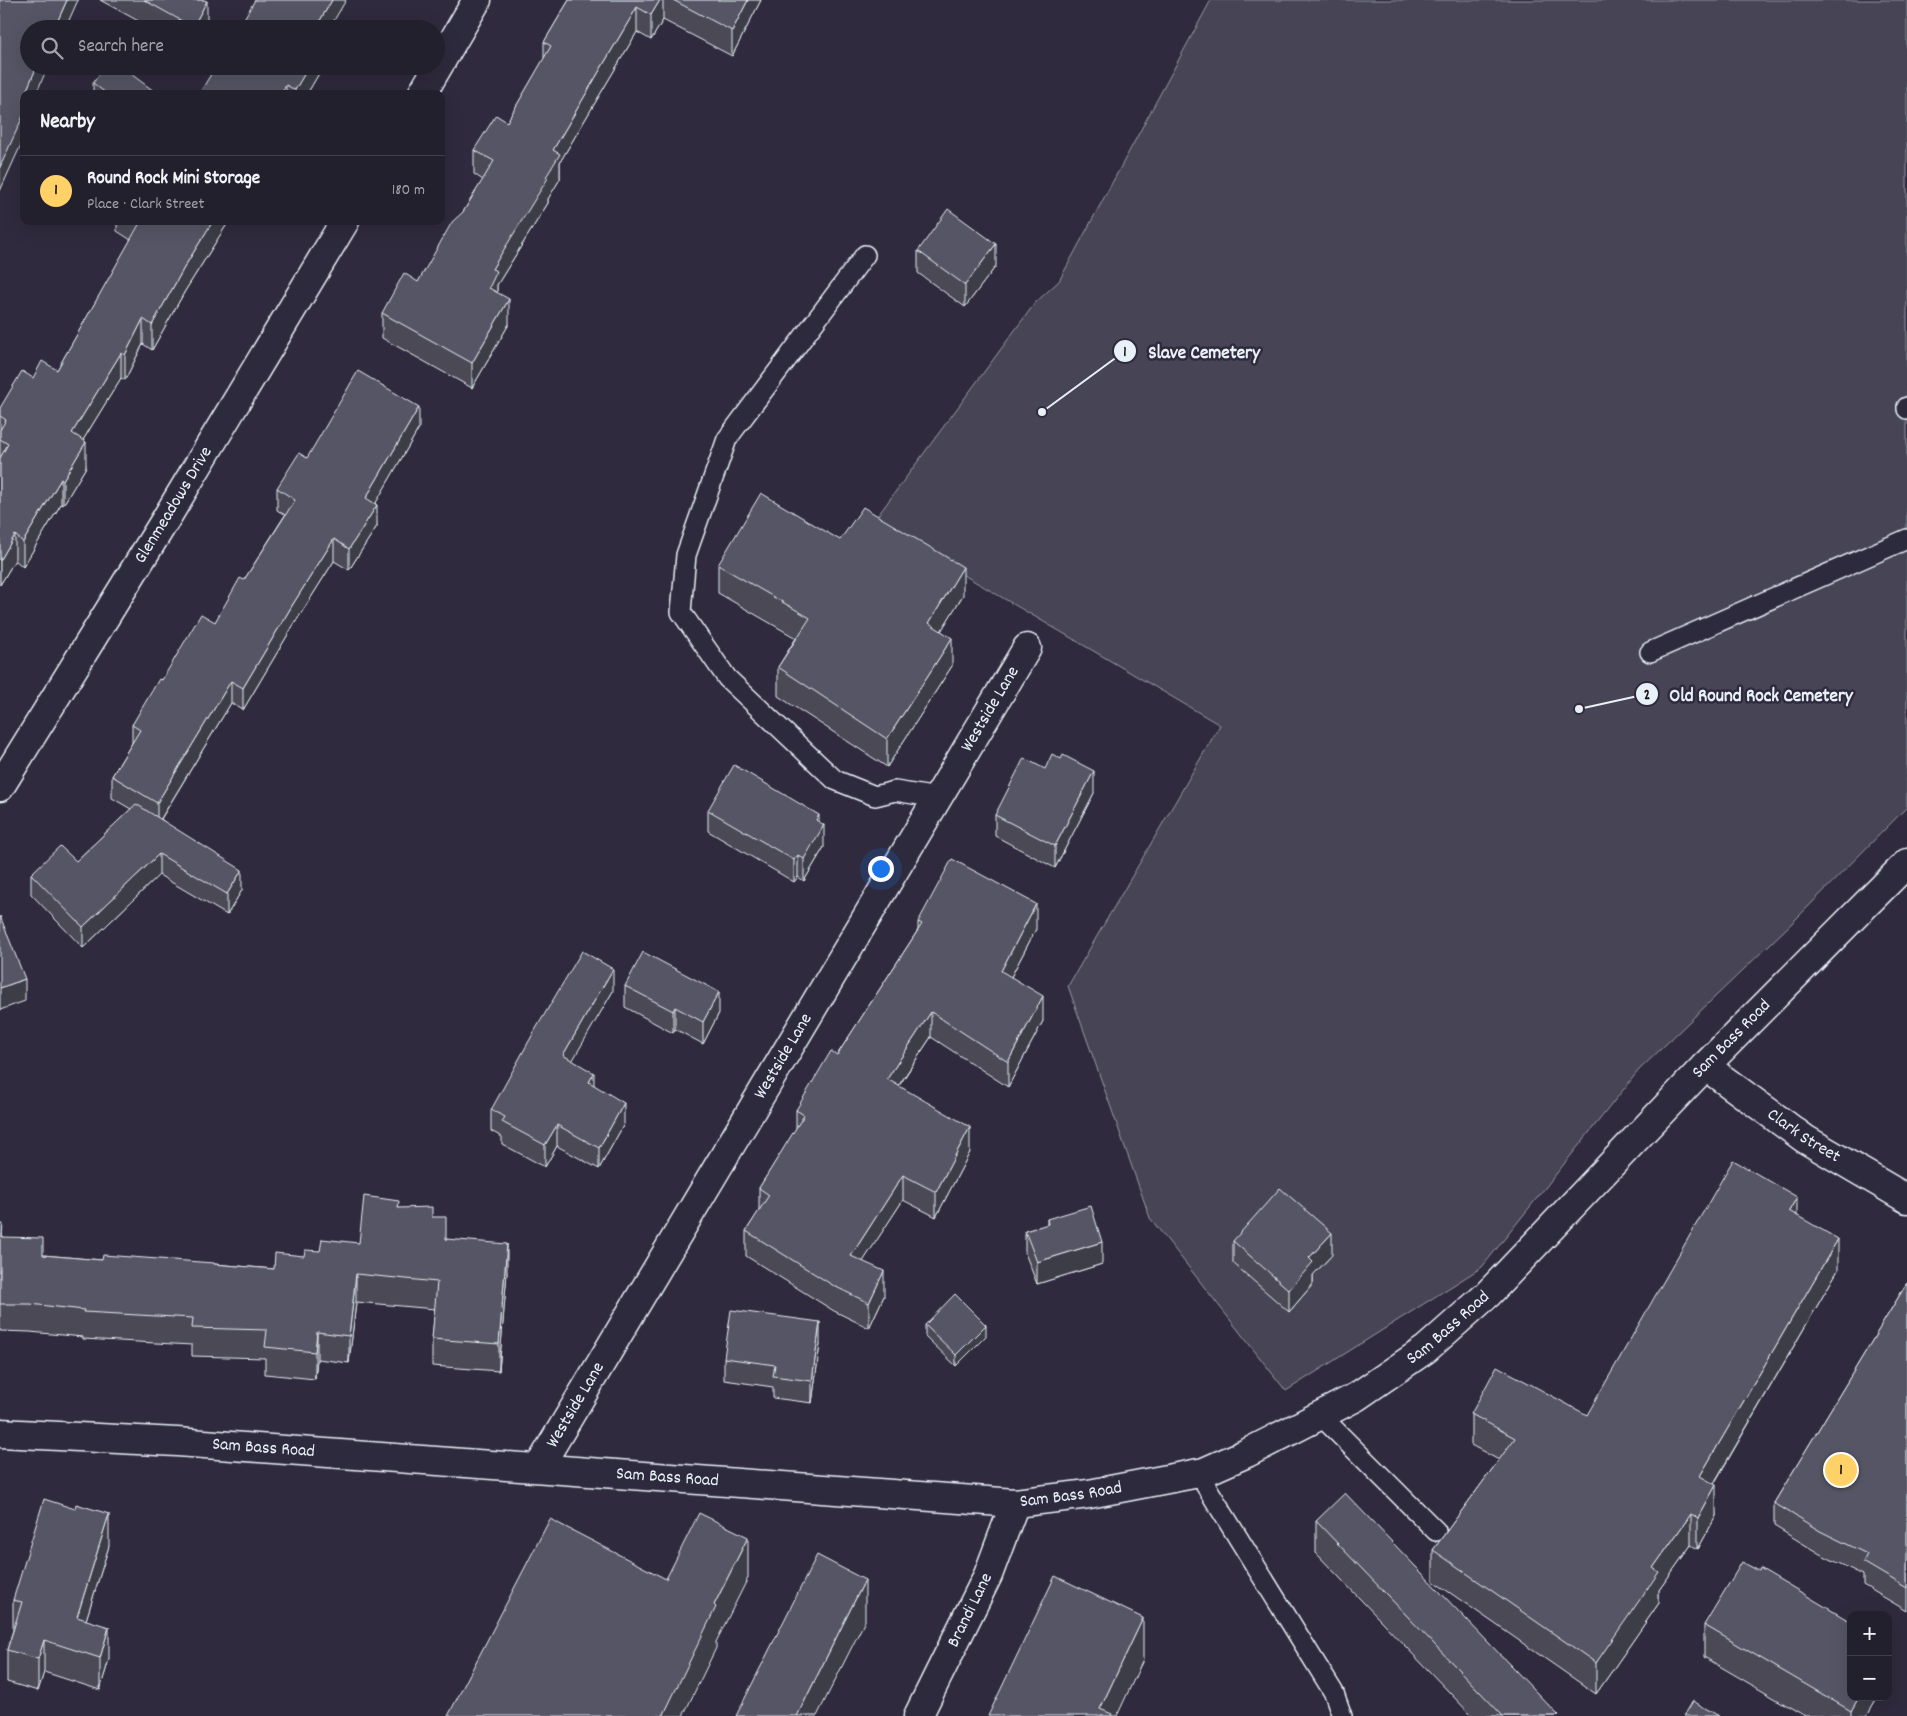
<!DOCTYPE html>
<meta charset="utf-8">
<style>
:root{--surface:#23202e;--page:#2f2d3a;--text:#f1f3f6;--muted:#a3a3aa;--line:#403e4a;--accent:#ffd166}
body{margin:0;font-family:Dekko,sans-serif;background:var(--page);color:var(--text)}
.controls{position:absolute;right:15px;bottom:15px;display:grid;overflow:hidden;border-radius:10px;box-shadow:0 5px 20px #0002}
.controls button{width:45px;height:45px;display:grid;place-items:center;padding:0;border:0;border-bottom:1px solid var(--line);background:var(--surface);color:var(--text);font:25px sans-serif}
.you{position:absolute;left:880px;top:868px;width:18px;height:18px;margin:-12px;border:4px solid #fff;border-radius:50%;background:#1a73e8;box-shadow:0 0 0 8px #1a73e833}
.badge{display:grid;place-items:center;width:32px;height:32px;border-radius:50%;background:var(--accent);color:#111;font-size:16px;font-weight:700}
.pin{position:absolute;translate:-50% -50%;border:2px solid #fff;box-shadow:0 1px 5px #0006}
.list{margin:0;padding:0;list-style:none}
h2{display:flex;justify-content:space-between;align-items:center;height:65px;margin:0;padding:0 20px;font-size:21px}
h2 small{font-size:16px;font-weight:400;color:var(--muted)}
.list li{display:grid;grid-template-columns:32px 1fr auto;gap:15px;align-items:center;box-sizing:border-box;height:70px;padding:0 20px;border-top:1px solid var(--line)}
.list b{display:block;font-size:19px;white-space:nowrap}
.list p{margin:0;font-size:16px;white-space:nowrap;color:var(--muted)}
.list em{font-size:16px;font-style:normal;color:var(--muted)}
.icon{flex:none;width:28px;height:28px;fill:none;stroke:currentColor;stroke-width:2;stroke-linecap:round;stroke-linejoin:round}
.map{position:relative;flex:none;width:1907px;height:1716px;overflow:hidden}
.search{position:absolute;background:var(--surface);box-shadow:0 5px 20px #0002;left:20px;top:20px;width:425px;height:55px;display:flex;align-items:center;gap:12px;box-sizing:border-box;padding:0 18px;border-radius:28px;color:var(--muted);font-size:19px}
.panel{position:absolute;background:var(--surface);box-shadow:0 5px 20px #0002;left:20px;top:90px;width:425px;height:135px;border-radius:10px}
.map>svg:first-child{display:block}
.green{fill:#464455;stroke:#979aa6}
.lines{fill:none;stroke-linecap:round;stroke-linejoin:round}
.service-casing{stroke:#e8f1f8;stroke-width:22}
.minor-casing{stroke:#e8f1f8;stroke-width:31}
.secondary-casing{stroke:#e8f1f8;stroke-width:31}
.service{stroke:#2f2a3d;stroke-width:19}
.minor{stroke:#2f2a3d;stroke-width:28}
.secondary{stroke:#2f2a3d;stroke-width:28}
.wall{fill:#4b4957;stroke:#e8f1f8}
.shaded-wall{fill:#3d3c47;stroke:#e8f1f8}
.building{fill:#575565;stroke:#e8f1f8}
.labels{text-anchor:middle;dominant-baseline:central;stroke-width:5;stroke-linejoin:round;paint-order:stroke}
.street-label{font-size:18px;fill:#e8f1f8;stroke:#2f2a3d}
.leader{fill:none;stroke:#e8f1f8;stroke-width:2}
.callout-dot{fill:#e8f1f8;stroke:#2f2a3d;stroke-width:2}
.mark-label{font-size:15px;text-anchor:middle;font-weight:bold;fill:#111}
.callout-label{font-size:19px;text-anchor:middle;font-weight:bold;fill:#e8f1f8;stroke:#2f2a3d;stroke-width:5;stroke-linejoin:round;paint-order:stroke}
</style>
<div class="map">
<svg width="1907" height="1716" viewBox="0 0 1907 1716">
<rect width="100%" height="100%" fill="#2f2a3d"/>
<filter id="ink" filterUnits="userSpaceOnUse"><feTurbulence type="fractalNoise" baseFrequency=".02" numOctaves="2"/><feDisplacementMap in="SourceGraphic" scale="10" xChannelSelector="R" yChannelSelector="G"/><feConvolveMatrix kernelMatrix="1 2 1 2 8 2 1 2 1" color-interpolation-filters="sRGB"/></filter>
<g filter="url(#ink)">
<polygon class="green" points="1211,0 1907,0 1907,807 1793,922 1639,1070 1482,1267 1286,1391 1150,1218 1068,986 1220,725 873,522 1035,303 1059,281"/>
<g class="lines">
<defs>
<g id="service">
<polyline points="865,255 727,439 686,555 681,612 727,678 835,780 875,796 895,791 938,798"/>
<polyline points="1907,407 1907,409"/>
<polyline points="1650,652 1907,539"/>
<polyline points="1320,1415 1436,1531"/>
<polyline points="1198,1473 1334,1693 1342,1716"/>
</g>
<g id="minor">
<polyline points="422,94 477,0"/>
<path id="s1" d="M0,787L164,522L345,221"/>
<path id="s2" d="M1705,1066L1805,1139L1907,1199"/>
<path id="s3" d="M539,1467L1027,648"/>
<path id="s4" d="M918,1716L988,1575L1015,1503"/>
</g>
<g id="secondary">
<path id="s5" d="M0,1433L177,1442L1015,1503L1089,1494L1204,1472L1247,1453L1356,1397L1426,1349L1488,1294L1705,1066L1907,863"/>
</g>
</defs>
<use href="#service" class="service-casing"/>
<use href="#minor" class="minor-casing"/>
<use href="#secondary" class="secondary-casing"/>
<use href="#service" class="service"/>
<use href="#minor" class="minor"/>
<use href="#secondary" class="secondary"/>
</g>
<g class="wall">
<polygon points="100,0 204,0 207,25 205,29 153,29"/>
<polygon points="569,0 761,0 732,56 663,20 651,40 637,32 560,162 560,179 548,199 548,203 497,285 497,292 509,324 472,388 382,338 382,313 418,282 463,212 483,180 474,174 474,150 507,122 544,59 544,42"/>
<polygon points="321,66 321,70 307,94 199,94"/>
<polygon points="93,83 158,94 93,94"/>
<polygon points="117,221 229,221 185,291 152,350 143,344 125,380 121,378 83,440 86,467 63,505 61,504 23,567 15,560 0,585 0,408 33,378 57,370 131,240 117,231"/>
<polygon points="918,251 996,266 965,307 918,273"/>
<polygon points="419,428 375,504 377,526 349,570 334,561 293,626 243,710 231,703 161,819 242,890 227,915 159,875 83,948 31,894 31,874 76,861 131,809 112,798 112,776 132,743 132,725 162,680 215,622 244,580 285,515 277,510 277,488 307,458"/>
<polygon points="840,540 963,595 941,631 952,666 887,767 778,696 778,667 796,638 718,593 718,565"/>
<polygon points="1061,759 1094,793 1055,868 995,836 995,815 1045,769"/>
<polygon points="708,810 824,847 804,881 798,877 794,882 708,831"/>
<polygon points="918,922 1036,929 1011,977 1043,1021 1008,1087 931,1037 899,1086 970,1152 936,1217 903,1200 863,1261 884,1296 869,1328 834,1311 746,1256 746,1231 759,1211 759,1188 796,1129 796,1110 837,1055 918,930"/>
<polygon points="625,986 719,1013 703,1044 675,1029 673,1033 625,1007"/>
<polygon points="613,991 572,1060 594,1086 624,1124 599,1169 557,1146 545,1167 502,1144 502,1137 491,1131 491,1110"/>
<polygon points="399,1208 432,1217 446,1239 507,1272 499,1371 432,1366 432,1339 435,1309 356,1302 349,1363 317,1359 315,1379 265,1374 265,1358 192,1356 192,1345 83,1339 83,1337 30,1332 0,1331 0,1224 3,1237 43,1255 102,1260 214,1264 274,1269 304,1256 320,1251 359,1243"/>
<polygon points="1797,1215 1838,1270 1714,1484 1716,1516 1698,1549 1691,1545 1659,1590 1659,1603 1596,1694 1433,1581 1433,1550 1499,1460 1471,1445 1471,1414 1587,1415"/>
<polygon points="1047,1219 1102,1264 1037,1284 1025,1253 1025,1231 1047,1225"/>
<polygon points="1233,1241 1332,1255 1313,1275 1313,1284 1289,1312 1233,1263"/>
<polygon points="1907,1283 1907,1611 1863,1585 1863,1575 1820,1554 1774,1526 1774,1503"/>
<polygon points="925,1325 986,1336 956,1366 925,1336"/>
<polygon points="820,1344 812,1403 773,1398 773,1387 724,1380 724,1358"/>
<polygon points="1316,1521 1559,1716 1472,1716 1316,1553"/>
<polygon points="109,1546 86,1620 109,1659 100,1690 44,1672 38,1691 7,1682 7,1650 13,1630 13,1600"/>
<polygon points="1704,1625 1851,1697 1878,1697 1867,1716 1805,1716 1704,1657"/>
</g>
<g class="shaded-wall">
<polygon points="67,0 78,0 65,29 54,29"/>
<polygon points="332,0 346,0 329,29 315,29"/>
<polygon points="660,0 663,0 663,20 651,40 651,15"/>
<polygon points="748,0 761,0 732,56 732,31"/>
<polygon points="207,1 207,25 205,29 193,29 193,27"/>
<polygon points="637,7 637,32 560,162 560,179 548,199 548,203 497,285 497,296 489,288 492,269 546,177 553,150"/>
<polygon points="37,66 48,66 36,94 25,94"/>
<polygon points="309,66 321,66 321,70 307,94 295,94 295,90"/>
<polygon points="286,85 286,94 281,94"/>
<polygon points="24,97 24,138 0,191 0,167"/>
<polygon points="213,221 229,221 185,291 152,350 152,325 185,266"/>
<polygon points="996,244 996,266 965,307 965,285"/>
<polygon points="509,299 509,324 472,388 472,363"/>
<polygon points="143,319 143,344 125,380 125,355"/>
<polygon points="121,353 121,378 72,458 72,433"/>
<polygon points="419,407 419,428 366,520 366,498"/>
<polygon points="86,442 86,467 63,505 63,480"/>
<polygon points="61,479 61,504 23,567 23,542"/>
<polygon points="377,505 377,526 349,570 349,549"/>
<polygon points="15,535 15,560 0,585 0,561"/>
<polygon points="334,539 334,561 293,626 243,710 243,688 293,604"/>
<polygon points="963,567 963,595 929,651 929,623"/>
<polygon points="952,638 952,666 887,767 887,739"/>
<polygon points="231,681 231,703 157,825 157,803"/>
<polygon points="1094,771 1094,793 1055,868 1055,846"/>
<polygon points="819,815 819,833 824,825 824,847 804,881 804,859 816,820"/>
<polygon points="159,854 159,875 83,948 83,927"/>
<polygon points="798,855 798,877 794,882 794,860"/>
<polygon points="242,870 242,890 227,915 227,894"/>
<polygon points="1036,904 1036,929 1001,996 1001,971"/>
<polygon points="613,969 613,991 563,1077 563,1055"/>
<polygon points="25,979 25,1001 0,1010 0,988"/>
<polygon points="719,992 719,1013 703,1044 703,1022"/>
<polygon points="1043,996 1043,1021 1008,1087 1008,1062"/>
<polygon points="675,1007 675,1029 673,1033 673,1011"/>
<polygon points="931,1012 931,1037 887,1103 887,1079"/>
<polygon points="594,1073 594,1094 589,1082"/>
<polygon points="624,1103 624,1124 599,1169 599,1148"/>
<polygon points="557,1125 557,1146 545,1167 545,1145"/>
<polygon points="970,1127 970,1152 936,1217 936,1192"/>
<polygon points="903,1175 903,1200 851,1280 851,1256"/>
<polygon points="1797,1197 1797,1228 1789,1211"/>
<polygon points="1332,1233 1332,1255 1313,1275 1313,1284 1289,1312 1289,1290 1309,1258"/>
<polygon points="1838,1239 1838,1270 1700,1507 1700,1476"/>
<polygon points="1102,1242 1102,1264 1037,1284 1037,1262"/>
<polygon points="507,1244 507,1272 499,1371 499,1344"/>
<polygon points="884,1271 884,1296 869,1328 869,1303"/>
<polygon points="356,1274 356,1302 349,1363 349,1336"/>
<polygon points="820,1322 820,1344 812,1403 812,1381"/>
<polygon points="986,1325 986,1336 956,1366 956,1355"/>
<polygon points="317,1332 317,1359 315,1379 315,1352"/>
<polygon points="1716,1485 1716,1516 1698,1549 1698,1518"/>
<polygon points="109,1514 109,1546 77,1649 77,1617"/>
<polygon points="1691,1514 1691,1545 1659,1590 1659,1603 1596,1694 1596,1663 1653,1568"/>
<polygon points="748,1537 748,1578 716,1642 716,1648 683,1716 663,1716 714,1605"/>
<polygon points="865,1580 865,1621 817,1716 797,1716"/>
<polygon points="1143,1618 1143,1660 1117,1716 1100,1716 1100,1709"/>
<polygon points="109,1627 109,1659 100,1690 100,1658"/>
<polygon points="44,1640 44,1672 38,1691 38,1659"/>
<polygon points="1890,1645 1890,1677 1888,1680 1888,1648"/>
<polygon points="1859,1697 1878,1697 1867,1716 1851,1716 1851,1711"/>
</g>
<g class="building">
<polygon points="0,0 67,0 54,29 29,29 29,66 37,66 25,94 24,94 23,98 24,98 24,114 0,167"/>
<polygon points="144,0 204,0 207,1 193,27"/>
<polygon points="255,0 332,0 315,29 238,29"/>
<polygon points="569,0 660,0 651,15 637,7 553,150 560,154 546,177 548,178 492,269 497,271 489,288 509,299 472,363 382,313 404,273 418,282 452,222 463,212 494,161 474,150 496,115 507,122 551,46 544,42"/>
<polygon points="673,0 748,0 732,31"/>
<polygon points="105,66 120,66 158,94 107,94 93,83"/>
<polygon points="216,66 309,66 295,90 286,85 281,94 199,94"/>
<polygon points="948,209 996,244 965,285 918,251"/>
<polygon points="141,221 213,221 185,266 152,325 143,319 125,355 121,353 72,433 86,442 63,480 61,479 23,542 15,535 0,561 0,458 8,444 0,439 0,430 6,420 0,416 0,408 22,371 33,378 42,361 57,370"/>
<polygon points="358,371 419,407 366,498 377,505 349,549 334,539 293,604 243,688 231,681 157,803 112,776 140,730 132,725 159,679 162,680 201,614 215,622 240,578 244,580 295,500 277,488 299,453 307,458"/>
<polygon points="761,493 840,540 863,507 963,567 929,623 952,638 887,739 778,667 810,618 718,565"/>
<polygon points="1052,754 1061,759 1063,755 1094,771 1055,846 995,815 1024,758 1045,769"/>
<polygon points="734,765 819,815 816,820 824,825 804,859 798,855 794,860 708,810"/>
<polygon points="136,804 242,870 227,894 159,854 83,927 31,874 60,846 76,861"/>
<polygon points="952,859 1036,904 1001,971 1043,996 1008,1062 931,1012 887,1079 970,1127 936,1192 903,1175 851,1256 884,1271 869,1303 834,1286 746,1231 769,1195 759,1188 804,1115 796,1110 831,1051 837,1055 922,924 918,922"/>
<polygon points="0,916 25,979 0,988"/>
<polygon points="582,951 613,969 563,1055 594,1073 589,1082 624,1103 599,1148 557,1125 545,1145 502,1122 505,1117 491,1110 534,1032"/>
<polygon points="643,952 719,992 703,1022 675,1007 673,1011 625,986"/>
<polygon points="1733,1160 1797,1197 1789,1211 1838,1239 1700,1476 1716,1485 1698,1518 1691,1514 1653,1568 1659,1572 1596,1663 1433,1550 1515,1438 1471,1414 1497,1366 1587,1415"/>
<polygon points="1280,1188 1332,1233 1309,1258 1313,1262 1289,1290 1233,1241"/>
<polygon points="364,1196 399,1201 398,1208 432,1207 432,1217 446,1217 446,1239 507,1244 499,1344 432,1339 437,1282 356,1274 349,1336 317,1332 315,1352 265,1347 267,1330 192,1328 193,1318 83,1312 84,1310 30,1304 0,1304 0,1224 3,1224 2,1237 43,1238 43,1255 102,1260 103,1255 214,1263 214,1264 274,1269 275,1253 304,1256 305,1250 320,1251 322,1239 359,1243"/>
<polygon points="1091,1206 1102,1242 1037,1262 1025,1231 1048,1224 1047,1219"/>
<polygon points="1907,1283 1907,1588 1863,1562 1867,1554 1820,1531 1774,1503"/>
<polygon points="955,1294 986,1325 956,1355 925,1325"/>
<polygon points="731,1310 820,1322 812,1381 773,1376 775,1365 724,1358"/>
<polygon points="1345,1493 1559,1716 1503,1716 1316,1521"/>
<polygon points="44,1499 75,1509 76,1504 109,1514 77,1617 109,1627 100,1658 44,1640 38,1659 7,1650 22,1602 13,1600"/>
<polygon points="699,1513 748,1537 714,1605 716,1607 663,1716 448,1716 550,1519 666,1579"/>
<polygon points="817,1555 865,1580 797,1716 736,1716"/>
<polygon points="1742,1562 1759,1571 1760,1568 1851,1622 1851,1697 1859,1697 1851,1711 1704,1625"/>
<polygon points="1055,1576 1143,1618 1100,1709 1112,1714 1111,1716 988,1716"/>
<polygon points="1693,1701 1719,1716 1684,1716"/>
</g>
</g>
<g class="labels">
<g class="street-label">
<text stroke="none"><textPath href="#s1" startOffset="331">Glenmeadows Drive</textPath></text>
<text stroke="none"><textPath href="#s3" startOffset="882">Westside Lane</textPath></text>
<text stroke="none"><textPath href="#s5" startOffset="1899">Sam Bass Road</textPath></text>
<text stroke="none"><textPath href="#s3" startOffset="478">Westside Lane</textPath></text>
<text stroke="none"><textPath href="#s2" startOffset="121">Clark Street</textPath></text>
<text stroke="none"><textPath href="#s5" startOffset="1494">Sam Bass Road</textPath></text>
<text stroke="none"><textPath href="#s3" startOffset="72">Westside Lane</textPath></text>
<text stroke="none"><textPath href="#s5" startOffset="264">Sam Bass Road</textPath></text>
<text stroke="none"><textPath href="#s5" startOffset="669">Sam Bass Road</textPath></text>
<text stroke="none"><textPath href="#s5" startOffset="1074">Sam Bass Road</textPath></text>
<text stroke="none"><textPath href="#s4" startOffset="118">Brandi Lane</textPath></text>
</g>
</g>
<path class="leader" d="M1042 412L1125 351M1579 709L1647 694"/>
<g class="callout-dot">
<circle cx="1042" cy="412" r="5"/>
<circle cx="1579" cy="709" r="5"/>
<circle cx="1125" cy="351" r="12"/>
<circle cx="1647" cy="694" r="12"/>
</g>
<g class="mark-label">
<text x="1125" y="356">1</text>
<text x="1647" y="699">2</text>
</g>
<g class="callout-label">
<text x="1204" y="358">Slave Cemetery</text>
<text x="1761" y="701">Old Round Rock Cemetery</text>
</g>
</svg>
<div class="controls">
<button>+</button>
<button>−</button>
</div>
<div class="you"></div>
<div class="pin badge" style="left:1841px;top:1470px">1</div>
<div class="search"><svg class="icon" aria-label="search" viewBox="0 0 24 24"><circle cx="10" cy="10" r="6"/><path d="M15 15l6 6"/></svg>Search here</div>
<section class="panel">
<h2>Nearby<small></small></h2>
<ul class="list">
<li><span class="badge">1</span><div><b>Round Rock Mini Storage</b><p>Place · Clark Street</p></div><em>180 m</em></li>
</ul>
</section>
</div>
